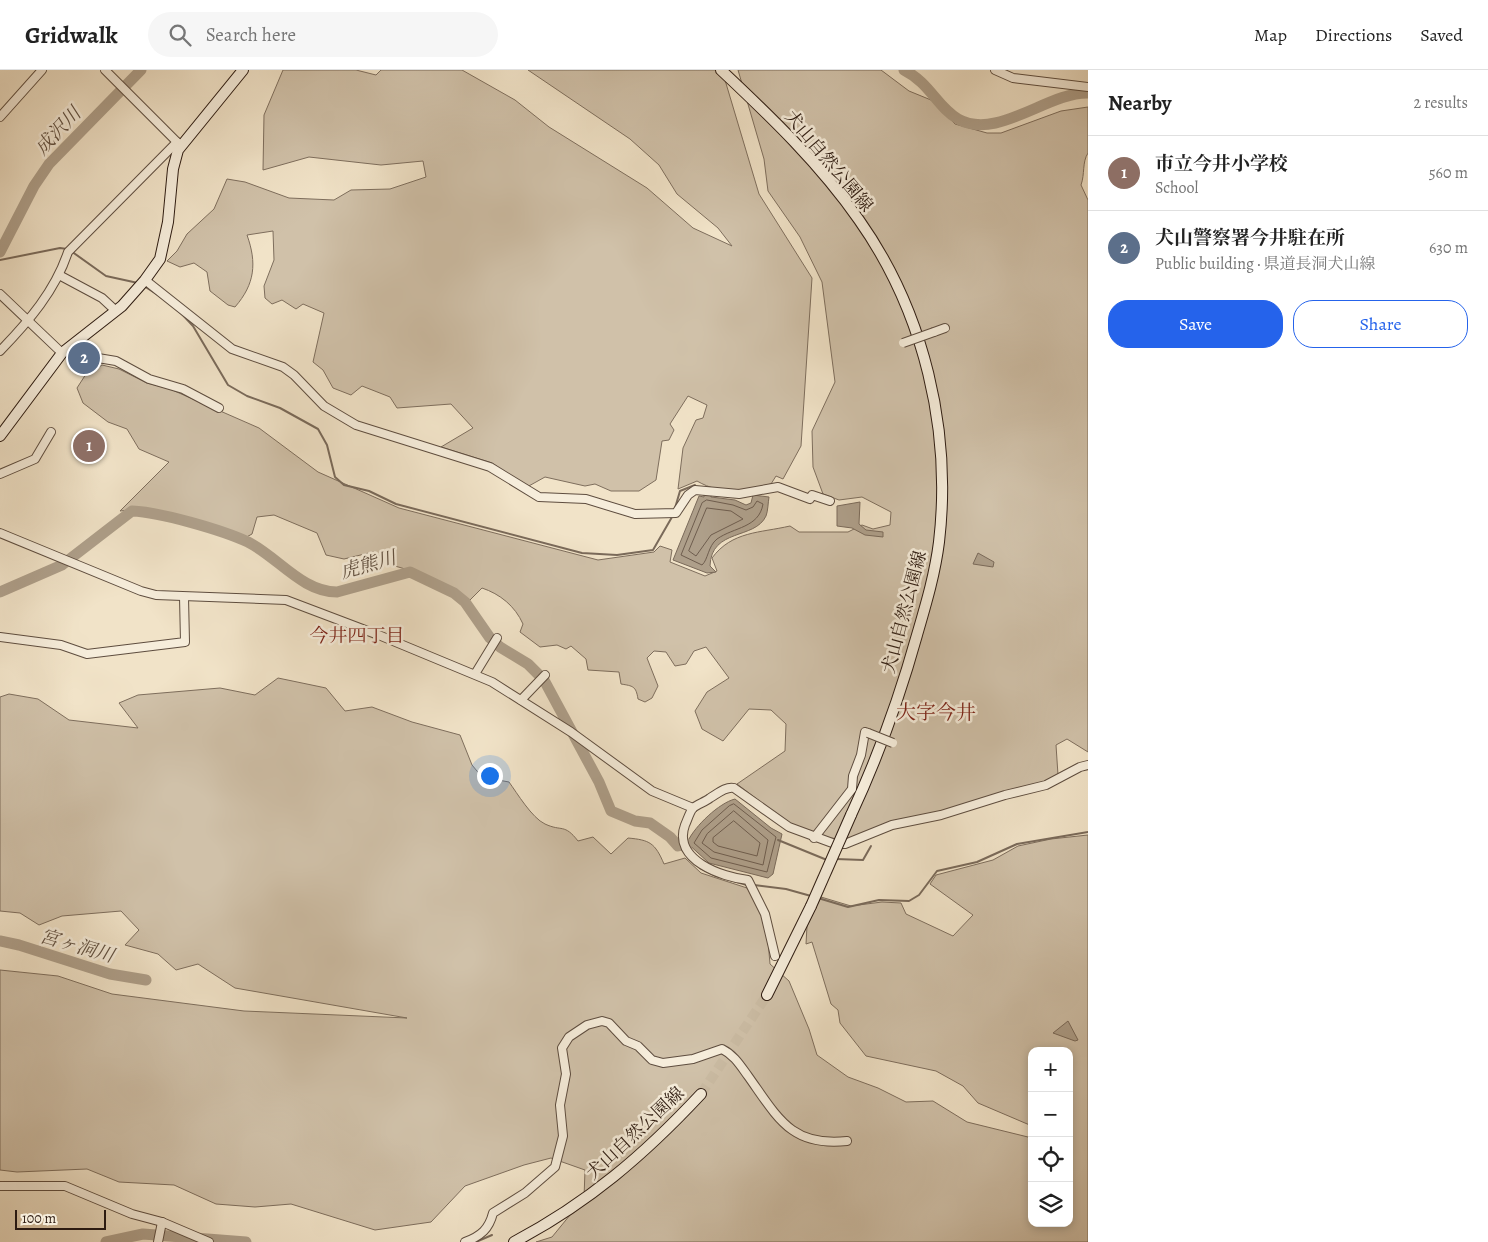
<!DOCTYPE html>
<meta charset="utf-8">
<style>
:root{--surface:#fff;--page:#f6f6f6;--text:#222;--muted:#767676;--line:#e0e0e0;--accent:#2563eb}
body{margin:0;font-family:Alegreya,"Noto Serif JP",serif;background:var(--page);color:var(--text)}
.controls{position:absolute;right:15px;bottom:15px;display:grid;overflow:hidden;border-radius:10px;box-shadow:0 2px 8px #0003}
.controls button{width:45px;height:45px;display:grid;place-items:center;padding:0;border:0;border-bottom:1px solid var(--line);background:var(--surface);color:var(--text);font:25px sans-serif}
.scale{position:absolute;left:15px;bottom:12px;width:91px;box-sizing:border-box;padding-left:5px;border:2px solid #2d1b11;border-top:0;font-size:14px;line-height:18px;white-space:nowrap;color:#2d1b11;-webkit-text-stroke:4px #f6eddb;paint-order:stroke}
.you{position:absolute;left:489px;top:705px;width:18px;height:18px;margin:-12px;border:4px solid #fff;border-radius:50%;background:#1a73e8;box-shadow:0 0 0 8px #1a73e833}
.badge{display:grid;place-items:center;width:32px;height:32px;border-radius:50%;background:var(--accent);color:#fff;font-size:16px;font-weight:700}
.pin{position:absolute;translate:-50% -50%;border:2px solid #fff;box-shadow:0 1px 5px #0006}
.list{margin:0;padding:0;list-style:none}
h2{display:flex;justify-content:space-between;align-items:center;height:65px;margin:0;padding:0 20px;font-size:21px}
h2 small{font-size:16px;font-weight:400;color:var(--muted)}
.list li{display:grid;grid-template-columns:32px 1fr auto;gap:15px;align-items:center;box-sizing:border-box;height:75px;padding:0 20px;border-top:1px solid var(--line)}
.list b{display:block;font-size:19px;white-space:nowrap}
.list p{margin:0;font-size:16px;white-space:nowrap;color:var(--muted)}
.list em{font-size:16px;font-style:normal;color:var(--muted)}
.actions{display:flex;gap:10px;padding:15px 20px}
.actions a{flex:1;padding:11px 0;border:1px solid var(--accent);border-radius:20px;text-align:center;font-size:18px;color:var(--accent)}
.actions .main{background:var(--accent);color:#fff}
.icon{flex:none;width:28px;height:28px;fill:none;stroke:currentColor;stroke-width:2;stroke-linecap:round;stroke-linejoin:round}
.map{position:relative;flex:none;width:1088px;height:1172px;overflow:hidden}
header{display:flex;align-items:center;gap:30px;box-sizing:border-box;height:70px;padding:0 25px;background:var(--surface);border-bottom:1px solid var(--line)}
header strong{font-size:24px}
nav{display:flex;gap:28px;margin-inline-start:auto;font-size:18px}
.search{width:350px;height:45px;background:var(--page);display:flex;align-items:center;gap:12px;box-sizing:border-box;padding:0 18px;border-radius:28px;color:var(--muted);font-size:19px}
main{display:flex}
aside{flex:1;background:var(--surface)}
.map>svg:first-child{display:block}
.green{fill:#d0c1a9;stroke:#7e6e5d}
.water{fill:#ae9f8a;stroke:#7a6a5a}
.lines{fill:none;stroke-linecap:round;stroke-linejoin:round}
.shore{stroke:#6e5d4e;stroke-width:1}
.stream{stroke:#7a6a5a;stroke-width:2}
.river{stroke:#ae9f8a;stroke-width:11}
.secondary-tunnel{stroke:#cabba3;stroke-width:10;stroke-dasharray:10 5;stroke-linecap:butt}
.minor-casing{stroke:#5e4d3f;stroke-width:10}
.secondary-casing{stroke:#2d1b11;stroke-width:12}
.minor{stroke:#f6eddb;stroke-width:8}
.secondary{stroke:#f6eddb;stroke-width:10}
.minor-bridge-casing{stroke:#5e4d3f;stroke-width:10;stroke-linecap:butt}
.secondary-bridge-casing{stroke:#2d1b11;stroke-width:12;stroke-linecap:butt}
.minor-bridge{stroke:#f6eddb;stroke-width:8}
.secondary-bridge{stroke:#f6eddb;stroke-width:10}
.labels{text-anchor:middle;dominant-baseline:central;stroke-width:5;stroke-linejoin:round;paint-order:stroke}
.street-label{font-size:18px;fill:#2d1b11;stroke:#f6eddb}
.water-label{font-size:19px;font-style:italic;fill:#615041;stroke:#f6eddb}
.neighbourhood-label{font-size:19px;fill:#7a1f14;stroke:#f6eddb}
.quarter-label{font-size:20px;fill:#7a1f14;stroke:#f6eddb}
</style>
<header>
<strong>Gridwalk</strong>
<div class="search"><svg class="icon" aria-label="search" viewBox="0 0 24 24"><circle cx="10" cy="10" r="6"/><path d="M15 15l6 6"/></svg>Search here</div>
<nav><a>Map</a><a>Directions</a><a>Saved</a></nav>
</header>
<main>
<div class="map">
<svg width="1088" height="1172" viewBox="0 0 1088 1172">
<rect width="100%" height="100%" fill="#f1e3c8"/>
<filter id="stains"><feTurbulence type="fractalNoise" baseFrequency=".004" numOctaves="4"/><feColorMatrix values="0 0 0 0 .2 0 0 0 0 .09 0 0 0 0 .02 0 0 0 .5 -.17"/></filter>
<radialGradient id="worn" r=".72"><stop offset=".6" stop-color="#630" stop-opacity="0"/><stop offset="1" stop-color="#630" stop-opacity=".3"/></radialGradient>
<g class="green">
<path d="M283,0H356L376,5L381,0H462L515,30L549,57L647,118L693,158L732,176L718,158L677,124L659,95L630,69L528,0H722L759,124L812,208L801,376L783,409L776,406L771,414C743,420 723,426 697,411L678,419L683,378L696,350L703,348L707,335L688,326L670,354L674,360L669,370L662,371L656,410L639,421H611L595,414L585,416L545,407L527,417L492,393L441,377L473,358L451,334L397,338L390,327L362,316L351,325L333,318L323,300L313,292L324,243L303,234L296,239L282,230L272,234L265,228L264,216L274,190L273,161L247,165C257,193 255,214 235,237L228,235L210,221L207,202L194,193L180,197L167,191L177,181L187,164L214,139L227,109L245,112L289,128L334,130L351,120L390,119L426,107L423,91L381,95L309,87L263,100L264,45Z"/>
<path d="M738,0H881L909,21L931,30L955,54L987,63H1001L1061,41L1088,37V83C1082,92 1085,104 1081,115L1088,130V682L1067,669L1056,675L1058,705L1043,712L849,770L821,767L791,755L737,714L785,681L786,654L771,640L749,639L723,671L702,659L695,641L707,622L729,608L706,577L694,581L686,594L675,596L666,582L654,581L647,588L658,616L652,628L645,632L638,629C636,616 633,616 621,614L619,602L588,600L586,589L571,576L566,579L557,575L540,577L520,562L523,554C515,536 500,524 482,518L468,532L457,522L419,503L388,494L378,484L373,482L344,489L326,485L317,463L274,445L257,447L252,464L243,469L138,439L120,441L169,392L139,379L127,359L108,352L83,333L77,318L86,304L102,295L119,299L147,313L170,319L259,358L318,402L399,438L598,490L654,482L660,476L672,480L670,492L705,506L717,501L712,488C732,461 760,463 790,456L799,462H848L862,455L873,459L890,455L891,442L862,427L839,430L823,424L813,397L812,361L835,312L822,212L800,167L768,121L764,89Z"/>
<path d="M278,608L326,618L345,641L372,637L412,652L460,665L472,695L482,707L509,712C517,723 532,748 545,754C562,762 564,753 578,771L593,767L611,784L628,768C650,770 655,773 664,794L685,788L701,803L747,818L756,831L767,859L770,894L789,911L809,959L817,985L848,1007L878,1018L906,1032L933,1031L967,1052L1032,1068V1153H1069V981H1032V1056L978,1033L963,1016L936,1001L866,986L840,953L838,940L831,934L812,872L806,874L807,856L821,827L851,836L882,832L901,833L906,844L953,866L973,845L930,814L936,805L993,790L1018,776L1051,769L1088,765V1172H536L552,1167L584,1128L585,1100L551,1088L524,1095L465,1116L431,1152L375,1160L291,1134L255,1137L216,1134L174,1115L119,1112L87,1099L17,1102L0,1100V900L58,906L112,924L244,941L407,948L235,918L198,894L176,900L158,884L125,875L139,860L121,841L62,846L39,855L20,843L0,841V627L9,624L38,629L69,650L138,658L119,633L138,625L220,618L255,625Z"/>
</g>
<g class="water">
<path d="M704,422L711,423V427L735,430L746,435L751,433L753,425L769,427C768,433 768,441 766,446C755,470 711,458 710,496L716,502L707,503L673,490L699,426L704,427Z"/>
<polygon points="860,432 859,454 866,460 883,462 883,467 865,465 852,458 837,456 837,436"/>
<polygon points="978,483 994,492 993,497 973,494"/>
<path d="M735,729L771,758L782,764L773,804L768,808L709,793L686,772L688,771C695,756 719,733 735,729Z"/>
<polygon points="1068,951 1078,970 1075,971 1053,963"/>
</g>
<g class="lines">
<g class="shore">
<path d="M707,430L733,435L746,440L753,437L757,431L763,434C759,458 734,457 717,469C708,476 708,490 702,495L681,485L702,433Z"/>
<polygon points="707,438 731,441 743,449 711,465 696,486 689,481"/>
<polygon points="734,734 776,767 767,802 711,788 694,773 702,760 729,736"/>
<polygon points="734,741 768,770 763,795 714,782 702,773 707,764"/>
<polygon points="734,751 760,773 757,786 718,776 713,772 713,768"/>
</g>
<g class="stream">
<polyline points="71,181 106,206 138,213"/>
<polyline points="0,190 60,178 67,179"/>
<polyline points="144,216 161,227"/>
<polyline points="180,242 193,256 228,315 247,326 280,338 318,359 327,375 335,407 344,415 369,421 396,434 582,483 617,485 653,480 672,447"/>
<polyline points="675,438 680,421 695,415"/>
<polyline points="778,770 827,790"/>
<polyline points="678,776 684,782"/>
<polyline points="836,789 863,790 871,776"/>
<polyline points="700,798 716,806 747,815"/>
<polyline points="754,815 786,819 811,826"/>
<polyline points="818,828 848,837 879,830 909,831 919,825 937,801 977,792 1017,774 1088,762"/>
<polyline points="168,1167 181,1172"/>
<polyline points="476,1172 492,1165"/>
</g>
<g class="river">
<path d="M904,0C930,13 937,37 958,49C997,71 1048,22 1088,23"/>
<polyline points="0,182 34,116 49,94 141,0"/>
<path d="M0,522L62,495L132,441C160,442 222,460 248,472C278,487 302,522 337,522L410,502L454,523L465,532L490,568L500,577L528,594L544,610L599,712L611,741L635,751L650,753L670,767L678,776L687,774"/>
<polyline points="0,871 19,875 110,904 146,910"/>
<polyline points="106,1172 143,1164 246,1172"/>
</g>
<polyline class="secondary-tunnel" points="701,1024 767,925"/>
<defs>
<g id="minor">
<polyline points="105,0 179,74"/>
<polyline points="995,0 1013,8 1088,17"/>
<polyline points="0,47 42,0"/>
<polyline points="59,205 102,228 116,241"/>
<polyline points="145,210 232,279 283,297 294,305 324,336 356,355 490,397 539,427 586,429 635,444 676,443 688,425 695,420 739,424 778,417 810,429 812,425 830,431"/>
<polyline points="0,224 62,283"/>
<polyline points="934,262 945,258"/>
<polyline points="73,274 92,287 116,291 149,309 183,319 219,338"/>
<path d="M0,281C29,251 55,221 68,182L177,72"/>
<polyline points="0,404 35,389 51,362"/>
<polyline points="0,463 141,521 156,525 286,530 381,566 492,612 571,662 652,721 693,738"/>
<polyline points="0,567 61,575 87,584 185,572 184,527"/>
<polyline points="475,604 497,568"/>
<polyline points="521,630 545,605"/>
<polyline points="814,768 852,719 853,706 861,685 865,662 868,663"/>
<path d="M775,886L765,844L748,810C722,807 672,790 685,755C687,751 690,741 693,738C698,734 705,732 710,728C717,724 726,716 734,718L789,757L835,774H845L892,755L941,745L1005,725L1046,715L1080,697L1088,695"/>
<polyline points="0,1116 65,1116 132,1144 162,1152 209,1172"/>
<polyline points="158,1172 162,1152"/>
<path d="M465,1172C481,1166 489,1159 493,1143L525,1123L555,1097L563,1066L560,1035L566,1004L562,978L569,967L587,955L602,951L609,953L626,971L638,976L652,990L663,993L693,989L722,979C734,985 740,995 748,1006C778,1048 791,1077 847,1071"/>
</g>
<g id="secondary">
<path d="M721,0C771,47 820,94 859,150C924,242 952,360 939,472C935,504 926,534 917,565C900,626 878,687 851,745"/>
<polyline points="0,366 62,283 122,236 145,210 160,189 168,152 173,99 178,80 243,0"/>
<polyline points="767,925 811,836"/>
<path d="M514,1172C588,1133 644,1085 701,1024"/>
</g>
</defs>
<use href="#minor" class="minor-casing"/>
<use href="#secondary" class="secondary-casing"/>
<use href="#minor" class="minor"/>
<use href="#secondary" class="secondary"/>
<defs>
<g id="minor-bridge">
<polyline points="903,273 934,262"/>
<polyline points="868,663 893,673"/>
</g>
<polyline id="secondary-bridge" points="811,836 851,745"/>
</defs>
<use href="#minor-bridge" class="minor-bridge-casing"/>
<use href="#secondary-bridge" class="secondary-bridge-casing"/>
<use href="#minor-bridge" class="minor-bridge"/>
<use href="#secondary-bridge" class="secondary-bridge"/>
</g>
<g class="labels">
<g class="street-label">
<text transform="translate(829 91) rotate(50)">犬山自然公園線</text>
<text transform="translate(904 542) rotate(-75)">犬山自然公園線</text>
<text transform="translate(635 1063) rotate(-43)">犬山自然公園線</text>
</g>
<g class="water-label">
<text transform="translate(58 61) rotate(-47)">成沢川</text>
<text transform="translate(368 495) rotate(-16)">虎熊川</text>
<text transform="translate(77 876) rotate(16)">宮ヶ洞川</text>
</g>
<g class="neighbourhood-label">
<text x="357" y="566">今井四丁目</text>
</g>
<g class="quarter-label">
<text x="936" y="642">大字今井</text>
</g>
</g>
<rect width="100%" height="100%" filter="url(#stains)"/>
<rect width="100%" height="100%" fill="url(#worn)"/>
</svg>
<div class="controls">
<button>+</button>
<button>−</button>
<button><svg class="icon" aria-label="locate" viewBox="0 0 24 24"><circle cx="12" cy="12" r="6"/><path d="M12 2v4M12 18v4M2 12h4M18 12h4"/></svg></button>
<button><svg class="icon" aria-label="layers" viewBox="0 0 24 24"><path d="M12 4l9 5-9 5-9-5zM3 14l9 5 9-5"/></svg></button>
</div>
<div class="scale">100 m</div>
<div class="you"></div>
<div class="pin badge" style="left:89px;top:376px;background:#8d6e63">1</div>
<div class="pin badge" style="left:84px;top:288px;background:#5c6f8a">2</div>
</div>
<aside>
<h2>Nearby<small>2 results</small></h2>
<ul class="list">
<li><span class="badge" style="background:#8d6e63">1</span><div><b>市立今井小学校</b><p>School</p></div><em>560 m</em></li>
<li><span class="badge" style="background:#5c6f8a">2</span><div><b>犬山警察署今井駐在所</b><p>Public building · 県道長洞犬山線</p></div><em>630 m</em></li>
</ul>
<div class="actions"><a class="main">Save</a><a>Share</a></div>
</aside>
</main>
